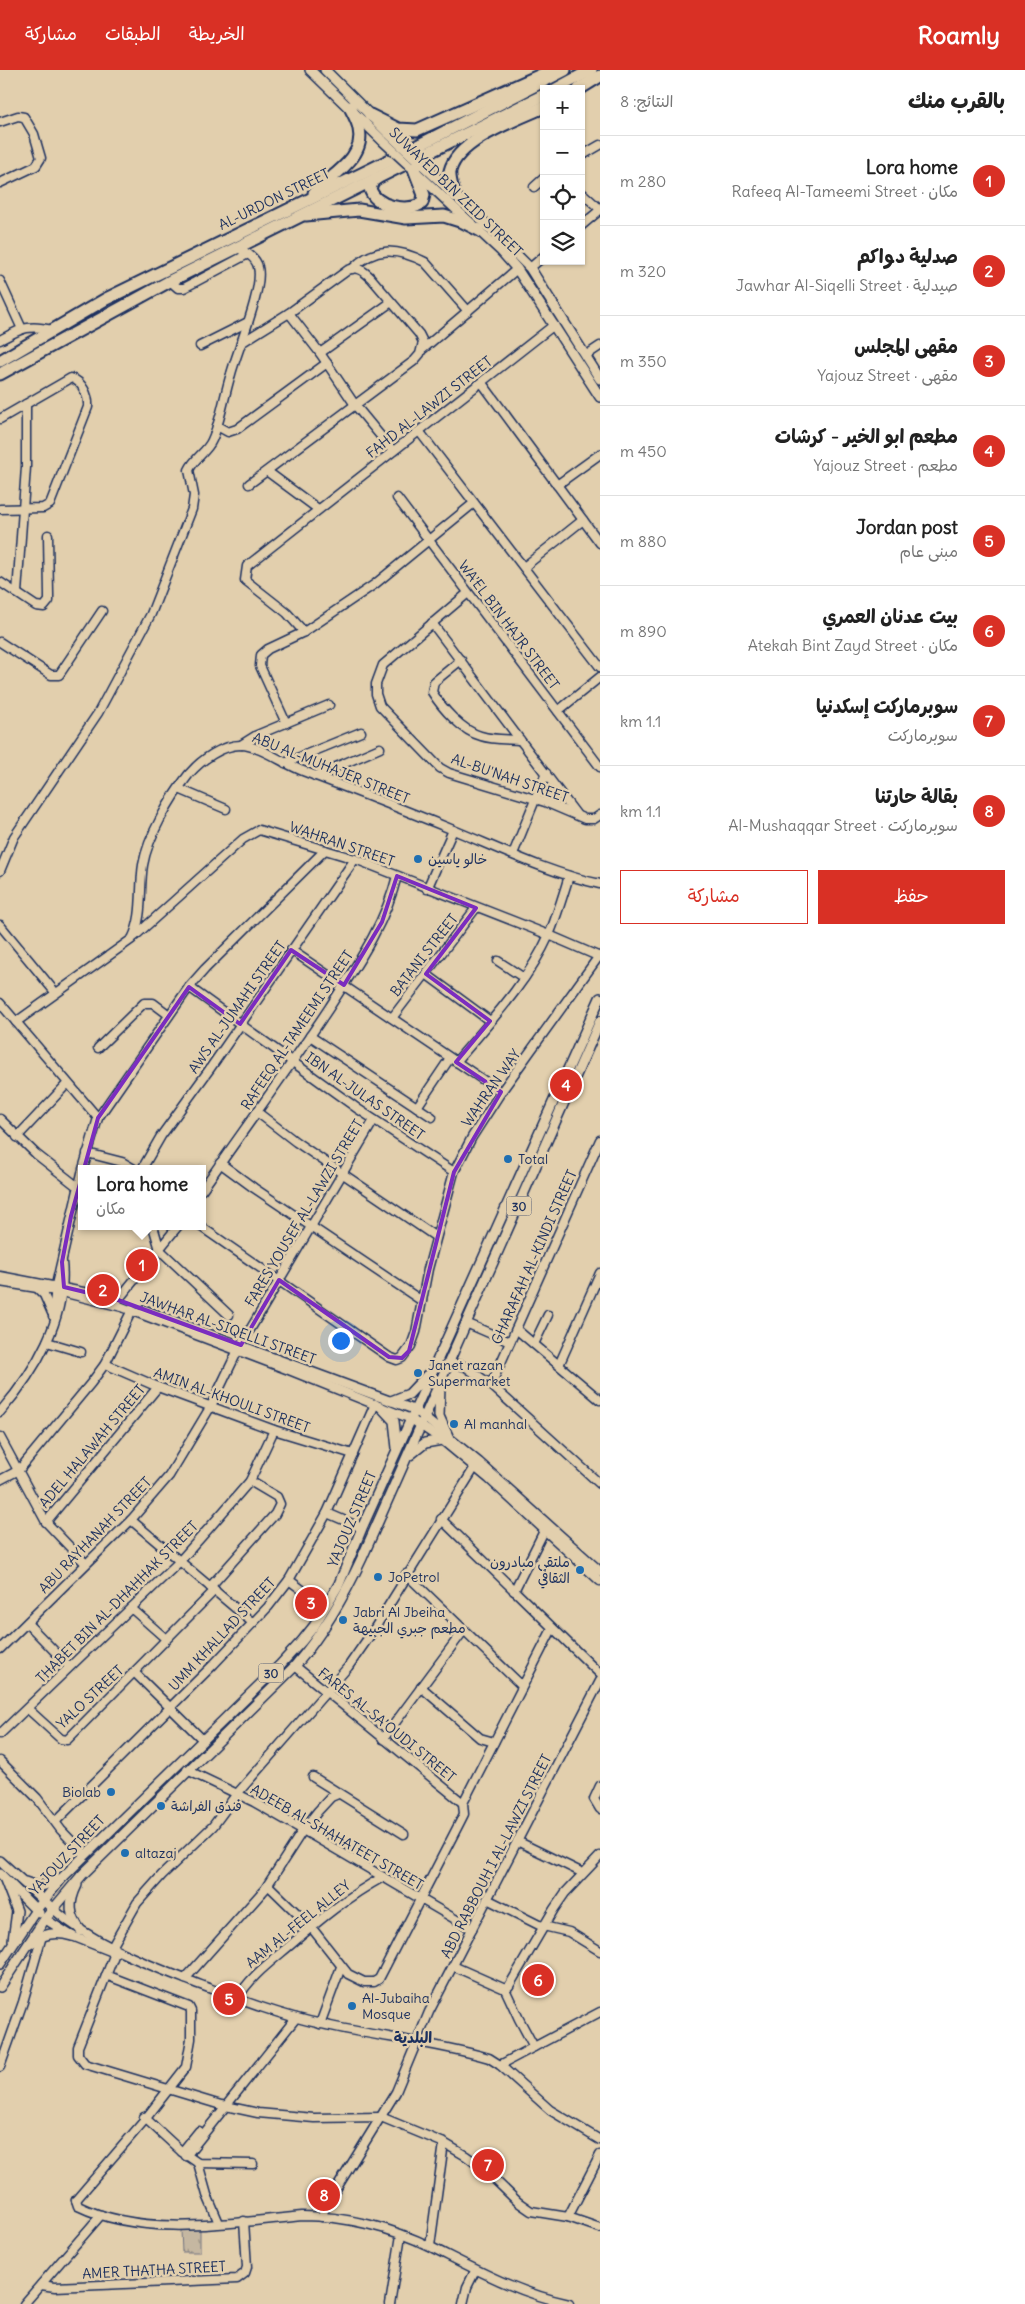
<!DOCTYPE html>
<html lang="ar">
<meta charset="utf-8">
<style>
:root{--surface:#fff;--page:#f2f2f2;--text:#222;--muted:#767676;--line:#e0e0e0;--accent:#d93025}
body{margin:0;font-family:Delius,"Playpen Sans Arabic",sans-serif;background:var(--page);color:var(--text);direction:rtl}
.controls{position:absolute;right:15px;top:15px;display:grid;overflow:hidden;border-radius:0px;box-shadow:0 1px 4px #0004}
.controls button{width:45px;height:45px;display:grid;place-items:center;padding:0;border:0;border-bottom:1px solid var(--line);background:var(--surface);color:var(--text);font:25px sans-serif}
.you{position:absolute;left:340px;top:1270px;width:18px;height:18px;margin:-12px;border:4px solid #fff;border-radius:50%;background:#1a73e8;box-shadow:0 0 0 8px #1a73e833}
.badge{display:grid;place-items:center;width:32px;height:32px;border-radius:50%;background:var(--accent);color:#fff;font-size:16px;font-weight:700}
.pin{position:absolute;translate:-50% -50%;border:2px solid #fff;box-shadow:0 1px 5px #0006}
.popup{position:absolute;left:78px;top:1095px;width:128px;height:65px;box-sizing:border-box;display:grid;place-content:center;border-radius:0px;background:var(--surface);filter:drop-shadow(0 1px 4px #0005);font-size:16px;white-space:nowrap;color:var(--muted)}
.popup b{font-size:19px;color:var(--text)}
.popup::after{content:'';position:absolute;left:50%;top:100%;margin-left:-10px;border:10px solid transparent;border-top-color:var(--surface)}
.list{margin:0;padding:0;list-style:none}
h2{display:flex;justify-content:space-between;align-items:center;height:65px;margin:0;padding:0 20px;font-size:21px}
h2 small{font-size:16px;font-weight:400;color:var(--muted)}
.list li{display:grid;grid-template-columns:32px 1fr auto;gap:15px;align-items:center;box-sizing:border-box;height:90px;padding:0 20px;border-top:1px solid var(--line)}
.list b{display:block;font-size:19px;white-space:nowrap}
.list p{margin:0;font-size:16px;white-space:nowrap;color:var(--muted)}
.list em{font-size:16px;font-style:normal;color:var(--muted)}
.actions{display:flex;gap:10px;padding:15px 20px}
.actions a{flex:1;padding:11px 0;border:1px solid var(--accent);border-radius:0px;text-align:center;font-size:18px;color:var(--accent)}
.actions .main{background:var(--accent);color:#fff}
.icon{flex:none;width:28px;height:28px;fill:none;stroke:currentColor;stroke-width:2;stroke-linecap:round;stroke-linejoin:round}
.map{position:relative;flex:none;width:600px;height:2234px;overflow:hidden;direction:ltr}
header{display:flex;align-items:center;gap:30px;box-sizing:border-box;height:70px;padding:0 25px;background:var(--accent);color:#fff}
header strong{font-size:24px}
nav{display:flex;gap:28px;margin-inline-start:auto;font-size:18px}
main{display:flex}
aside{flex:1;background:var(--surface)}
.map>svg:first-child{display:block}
.grass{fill:url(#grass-tufts);stroke:#707380}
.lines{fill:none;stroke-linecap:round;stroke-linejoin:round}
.minor-casing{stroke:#1b2f5e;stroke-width:11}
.major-casing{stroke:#1b2f5e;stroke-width:12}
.highway-casing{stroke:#1b2f5e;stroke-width:15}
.minor{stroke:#e2cfad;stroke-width:8}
.major{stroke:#e2cfad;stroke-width:9}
.highway{stroke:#e2cfad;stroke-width:11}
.major-bridge-casing{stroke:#1b2f5e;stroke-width:12;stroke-linecap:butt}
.major-bridge{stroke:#e2cfad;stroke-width:9}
.marked{fill:none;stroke:#7b2cbf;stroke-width:4;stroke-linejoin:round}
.poi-dot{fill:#1f6fb2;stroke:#e2cfad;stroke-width:2}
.labels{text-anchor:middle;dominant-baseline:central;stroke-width:5;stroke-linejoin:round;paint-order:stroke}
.shield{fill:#e2cfad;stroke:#575f76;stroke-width:1}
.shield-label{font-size:12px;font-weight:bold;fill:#1b2f5e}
.street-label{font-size:14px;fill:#1b2f5e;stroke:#e2cfad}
.poi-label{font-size:14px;fill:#1b2f5e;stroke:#e2cfad;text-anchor:start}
.neighbourhood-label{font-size:15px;font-weight:bold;fill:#1b2f5e;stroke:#e2cfad}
</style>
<header>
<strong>Roamly</strong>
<nav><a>الخريطة</a><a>الطبقات</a><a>مشاركة</a></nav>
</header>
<main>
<aside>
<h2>بالقرب منك<small>النتائج: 8</small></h2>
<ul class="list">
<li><span class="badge">1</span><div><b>Lora home</b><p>مكان · Rafeeq Al-Tameemi Street</p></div><em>280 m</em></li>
<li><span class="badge">2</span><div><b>صدلية دواكم</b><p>صيدلية · Jawhar Al-Siqelli Street</p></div><em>320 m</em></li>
<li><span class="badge">3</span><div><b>مقهى المجلس</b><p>مقهى · Yajouz Street</p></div><em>350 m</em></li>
<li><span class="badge">4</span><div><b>مطعم ابو الخير - كرشات</b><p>مطعم · Yajouz Street</p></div><em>450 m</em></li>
<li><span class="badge">5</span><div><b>Jordan post</b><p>مبنى عام</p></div><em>880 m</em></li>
<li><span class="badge">6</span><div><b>بيت عدنان العمري</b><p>مكان · Atekah Bint Zayd Street</p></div><em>890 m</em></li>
<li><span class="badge">7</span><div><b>سوبرماركت إسكدنيا</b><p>سوبرماركت</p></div><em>1.1 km</em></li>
<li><span class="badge">8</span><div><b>بقالة حارتنا</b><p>سوبرماركت · Al-Mushaqqar Street</p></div><em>1.1 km</em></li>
</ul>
<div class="actions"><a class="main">حفظ</a><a>مشاركة</a></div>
</aside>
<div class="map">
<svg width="600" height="2234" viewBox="0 0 600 2234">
<defs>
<pattern id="grass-tufts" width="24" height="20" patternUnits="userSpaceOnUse" patternTransform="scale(1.25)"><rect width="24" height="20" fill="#c5b7a1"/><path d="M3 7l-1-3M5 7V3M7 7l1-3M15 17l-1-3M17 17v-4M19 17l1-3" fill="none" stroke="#9f9586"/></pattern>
</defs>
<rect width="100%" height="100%" fill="#e2cfad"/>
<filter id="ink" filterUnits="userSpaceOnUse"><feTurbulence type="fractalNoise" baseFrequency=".02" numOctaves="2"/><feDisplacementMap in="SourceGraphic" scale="10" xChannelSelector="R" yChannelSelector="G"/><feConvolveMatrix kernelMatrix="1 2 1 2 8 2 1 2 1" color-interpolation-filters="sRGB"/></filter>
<g filter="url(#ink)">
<polygon class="grass" points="200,2159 200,2182 182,2182 181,2160"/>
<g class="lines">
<defs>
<g id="minor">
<polyline points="0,52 18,46 24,47 34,64 41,88 36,96 0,113"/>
<polyline points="581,86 600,75"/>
<polyline points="534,117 544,108"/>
<polyline points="581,122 600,139"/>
<polyline points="581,156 600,140"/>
<polyline points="530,198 544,186"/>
<path d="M352,199C375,176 397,178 425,192L468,241"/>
<polyline points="0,211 22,259"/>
<polyline points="170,211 178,218 184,218 248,184"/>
<polyline points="289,243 320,283 355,335 393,381"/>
<path d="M0,270C21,259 27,254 52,260"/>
<path d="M241,273L289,243L348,200C358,196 364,201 371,208L419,264L423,272L420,284L414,291L249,414"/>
<polyline points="200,276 248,252"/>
<polyline points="423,279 517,199"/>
<polyline points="320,283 390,233"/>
<polyline points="585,286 600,276"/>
<polyline points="482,313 600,473"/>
<path d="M0,349L71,308C82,311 89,326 88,337L50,434L43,438L0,439"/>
<polyline points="217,356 228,362 237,359 327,293"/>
<polyline points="419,361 600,597"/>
<polyline points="268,402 318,439"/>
<polyline points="557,415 600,384"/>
<polyline points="397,428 600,697"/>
<polyline points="524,497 583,450"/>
<polyline points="0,512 36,536 44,537 49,531 49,525 48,465"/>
<polyline points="17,523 26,397 26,334"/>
<polyline points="468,523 383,595 376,614 376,624 380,636 440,698 449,703 545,732 585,749 594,749 600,745"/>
<polyline points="432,553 576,744"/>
<polyline points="304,562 287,543 245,510 247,496 554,255"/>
<polyline points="0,572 51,605 59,605 102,541"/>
<path d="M461,590L434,612L432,622C442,638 462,661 481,666C493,670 507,669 520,670"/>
<polyline points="558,641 600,607"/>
<polyline points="286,653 260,596 261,585 268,579 304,562 375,514 474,433"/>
<polyline points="241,675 257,665 329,635"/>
<polyline points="285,693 361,662"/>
<polyline points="315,706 380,678"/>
<polyline points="179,719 226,739"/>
<polyline points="513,784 546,703"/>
<path d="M0,801L14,767L98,643L151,544L192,439L194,425L189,400C195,387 207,382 212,370C221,350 224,326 231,304C237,281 264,218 258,197C256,187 245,182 236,177"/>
<polyline points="427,819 453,760"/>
<polyline points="0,855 55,922"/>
<polyline points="135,866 243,769 259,760 355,789 549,865 600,887"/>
<polyline points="291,880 501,1022"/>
<polyline points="498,891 524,908"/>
<polyline points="426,904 490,951"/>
<polyline points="189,917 358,1039 454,1102"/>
<polyline points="0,933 98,1048"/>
<polyline points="392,948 476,838"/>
<path d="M16,952L132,869C144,846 139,819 143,795C148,766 171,727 189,704C201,690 222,675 241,675C259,675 286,695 303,701C353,720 402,739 451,759C500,779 549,803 600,814"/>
<polyline points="310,966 432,1047"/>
<polyline points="98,978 144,933 153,933 169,945"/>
<path d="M456,992C489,953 528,912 549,865C557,846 563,825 569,806"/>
<polyline points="417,1037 450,988"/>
<polyline points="257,1042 296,1072 436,1167"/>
<polyline points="0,1049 36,1084 78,1117"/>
<polyline points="17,1067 67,1014"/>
<polyline points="87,1083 122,1092 134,1099"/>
<polyline points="220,1093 254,1118 422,1231"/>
<polyline points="83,1099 98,1048 189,917 205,899 325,780"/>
<polyline points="142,1099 161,1066 209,1000 355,789"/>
<path d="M202,1120C244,1059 288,1000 329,938C356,896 385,855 397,806"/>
<polyline points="153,1156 160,1180 229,1245"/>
<polyline points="200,1156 389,1287 397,1290 402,1288 411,1276 416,1262 428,1199 454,1102 472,1067 501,1022 599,886"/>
<polyline points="0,1206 99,1225"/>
<polyline points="0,1212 62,1222 122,1237 289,1300 411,1349 442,1370 489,1409 600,1511"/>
<polyline points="36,1217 44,1225 52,1243"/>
<polyline points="118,1230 178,1156"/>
<polyline points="145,1240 415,1340 479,1392 600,1501"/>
<polyline points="53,1246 56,1215 82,1103"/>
<polyline points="466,1253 510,1272"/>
<polyline points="516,1259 600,1330"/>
<polyline points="47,1272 81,1282"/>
<polyline points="534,1274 548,1245"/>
<polyline points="241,1275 374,1050"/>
<polyline points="105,1294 158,1317 274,1360 353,1384"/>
<polyline points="559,1295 600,1203"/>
<polyline points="447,1296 456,1294 466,1297 491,1315 600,1414"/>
<polyline points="491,1315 600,1070"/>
<path d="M0,1342C35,1302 68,1247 62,1192"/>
<polyline points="0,1367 46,1452 85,1493"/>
<polyline points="0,1410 19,1400 91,1313 105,1294 132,1240"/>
<polyline points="327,1443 362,1458"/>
<polyline points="441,1449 600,1604"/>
<polyline points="131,1450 253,1553"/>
<polyline points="46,1452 158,1317"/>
<polyline points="406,1504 522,1616"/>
<polyline points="289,1510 325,1537"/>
<polyline points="210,1517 275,1444 280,1434 277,1427 250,1411"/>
<polyline points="514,1521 545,1459"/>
<polyline points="131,1538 166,1569"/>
<polyline points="27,1553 69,1596"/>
<polyline points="0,1579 131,1450 169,1406 211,1336 238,1280"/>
<polyline points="295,1596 463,1733"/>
<polyline points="134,1602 202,1669"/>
<polyline points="421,1617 480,1668 494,1672"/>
<polyline points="28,1639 61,1669 67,1670 215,1520"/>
<polyline points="0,1664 179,1492 210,1457 250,1411 274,1360"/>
<polyline points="383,1669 464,1560"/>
<polyline points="0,1691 37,1728 61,1760 85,1785"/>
<polyline points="187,1700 254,1732 303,1760 472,1859"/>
<polyline points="313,1707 404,1764"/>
<polyline points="600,1716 594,1729 600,1739"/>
<polyline points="56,1751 214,1594 268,1537 289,1510 327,1443 375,1334"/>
<polyline points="517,1771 583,1803"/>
<polyline points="268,1815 311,1857 348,1904 364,1912 374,1912 379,1909 460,1752 464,1744 463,1733 552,1559"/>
<polyline points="487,1829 539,1855 569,1862 600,1881"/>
<path d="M53,1839C93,1874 144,1893 193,1912C235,1928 278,1945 322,1954C377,1967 435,1972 489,1988L500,1995L550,2040L600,2070"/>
<polyline points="45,1849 72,1866 110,1881"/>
<polyline points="112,1877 137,1833 162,1805 213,1756 236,1725 348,1597 371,1564 475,1397"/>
<polyline points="115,1883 78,1977 78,1985 85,1994 221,2035 258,2043 314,2048 381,2047 444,2073 466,2086 485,2100 518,2132 531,2141 568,2147 600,2158"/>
<polyline points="453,1896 505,1919 509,1916 554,1839 565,1823 600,1786"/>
<polyline points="185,1909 265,1819 303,1760 318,1741 331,1727 338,1724"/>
<polyline points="505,1919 519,1949 534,1977"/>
<path d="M237,1929C250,1907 269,1893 288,1877C318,1851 348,1826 383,1807"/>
<polyline points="320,1954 341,1897"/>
<polyline points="500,1995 600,1942"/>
<polyline points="0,1997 23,1932 42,1866"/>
<polyline points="144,2047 182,2082 198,2093 253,2094"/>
<polyline points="182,2082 199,2061"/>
<polyline points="186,2086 296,1948"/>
<polyline points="198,2093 207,2125 219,2153"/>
<path d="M76,2130L78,2136C144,2168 231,2153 302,2146C345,2146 393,2158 431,2177C477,2200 518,2223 569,2234"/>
<polyline points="76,2130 143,2052 186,1997 191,1969 191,1941 189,1937 106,1905"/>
<polyline points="322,2147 325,2137 396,2022 429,1942 600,1611"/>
<polyline points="568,2147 600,2085"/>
<polyline points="430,2176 444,2073"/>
<polyline points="41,2215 55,2217 237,2209 245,2203 247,2197 244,2151"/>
<polyline points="24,2234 101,2145"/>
<polyline points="390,2234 401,2165"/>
<polyline points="463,2234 467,2217 475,2201"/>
</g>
<g id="major">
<polyline points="310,0 383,71"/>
<polyline points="325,0 390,65"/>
<polyline points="417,90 479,147 530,198 600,309"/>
<polyline points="416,102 501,181 517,199 600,327"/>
<polyline points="440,1316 439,1346 448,1366"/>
<polyline points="391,1331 409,1324 427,1305"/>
<polyline points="381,1337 394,1351 397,1378"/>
<polyline points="410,1385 425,1373 442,1370"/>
<polyline points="0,1791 53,1839"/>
<polyline points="0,1804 39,1843"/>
<polyline points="5,1810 17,1841 13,1870"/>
<polyline points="25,1812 39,1817 58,1810"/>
<path d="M77,1815C68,1833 69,1845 81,1861"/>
<path d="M30,1874C43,1863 56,1861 72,1866"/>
<polyline points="0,1894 36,1840 62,1808 280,1595 302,1571 314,1556 339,1514 362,1458 600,928"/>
<path d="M0,1917L45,1849L82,1805L295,1596C323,1563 344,1527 362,1488L600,951"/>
</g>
<g id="highway">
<polyline points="556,19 591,0"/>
<polyline points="579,19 600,6"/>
<polyline points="370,45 398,59 417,60 552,0"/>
<path d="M377,108L373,111L370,118C373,136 408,144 422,133L424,125L414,99"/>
<path d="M314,123C331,105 366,88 359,59C358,51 353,44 350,37"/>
<path d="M454,124C452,116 449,108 450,101C457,70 518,49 544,37"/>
<polyline points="306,145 359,140 406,148 444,146 463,152 479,160"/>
<polyline points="0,291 106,229 390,90 565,0"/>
<polyline points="0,304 170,211 544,25"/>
</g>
</defs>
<use href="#minor" class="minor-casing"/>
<use href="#major" class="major-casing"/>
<use href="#highway" class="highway-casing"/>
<use href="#minor" class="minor"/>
<use href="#major" class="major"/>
<use href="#highway" class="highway"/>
<defs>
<g id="major-bridge">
<polyline points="390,65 417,90"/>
<polyline points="383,71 410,96"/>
</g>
</defs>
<use href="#major-bridge" class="major-bridge-casing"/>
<use href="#major-bridge" class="major-bridge"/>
</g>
</g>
<path class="marked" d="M397,806L476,838L426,904L490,951L456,992L501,1022L454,1102L409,1281L402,1288L389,1287L279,1210L241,1275L118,1230L64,1217L62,1192L71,1146L98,1048L189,917L240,954L291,880L344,915L382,852Z"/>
<g class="poi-dot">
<circle cx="418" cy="789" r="5"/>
<circle cx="508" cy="1089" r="5"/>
<circle cx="418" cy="1303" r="5"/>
<circle cx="454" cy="1354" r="5"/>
<circle cx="580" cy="1500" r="5"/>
<circle cx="378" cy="1507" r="5"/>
<circle cx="343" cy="1550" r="5"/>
<circle cx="111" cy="1722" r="5"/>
<circle cx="161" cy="1736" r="5"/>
<circle cx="125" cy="1783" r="5"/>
<circle cx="352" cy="1936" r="5"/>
</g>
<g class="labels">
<g class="shield">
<rect x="506.5" y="1126.5" width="25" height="19" rx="4"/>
<rect x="258.5" y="1593.5" width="25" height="19" rx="4"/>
</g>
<g class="shield-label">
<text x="519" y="1136">30</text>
<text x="271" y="1603">30</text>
</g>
<g class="street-label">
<text transform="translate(456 122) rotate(44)">SUWAYED BIN ZEID STREET</text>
<text transform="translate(274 129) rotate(-26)">AL-URDON STREET</text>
<text transform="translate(429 337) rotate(-38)">FAHD AL-LAWZI STREET</text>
<text transform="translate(509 555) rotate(53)">WA'EL BIN HAJR STREET</text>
<text transform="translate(331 698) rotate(22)">ABU AL-MUHAJER STREET</text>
<text transform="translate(510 708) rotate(19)">AL-BU'NAH STREET</text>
<text transform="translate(342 774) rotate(19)">WAHRAN STREET</text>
<text transform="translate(424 885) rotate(-52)">BATANI STREET</text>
<text transform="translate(237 937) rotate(-55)">AWS AL-JUMAHI STREET</text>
<text transform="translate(297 960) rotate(-56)">RAFEEQ AL-TAMEEMI STREET</text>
<text transform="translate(491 1018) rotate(-55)">WAHRAN WAY</text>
<text transform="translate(365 1026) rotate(35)">IBN AL-JULAS STREET</text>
<text transform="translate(304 1143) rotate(-59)">FARES YOUSEF AL-LAWZI STREET</text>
<text transform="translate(534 1187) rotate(-66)">GHARAFAH AL-KINDI STREET</text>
<text transform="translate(228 1258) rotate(20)">JAWHAR AL-SIQELLI STREET</text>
<text transform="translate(232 1330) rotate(20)">AMIN AL-KHOULI STREET</text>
<text transform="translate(92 1376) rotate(-50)">ADEL HALAWAH STREET</text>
<text transform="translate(352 1449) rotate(-67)">YAJOUZ STREET</text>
<text transform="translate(95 1465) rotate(-46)">ABU RAYHANAH STREET</text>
<text transform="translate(117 1532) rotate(-45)">THABET BIN AL-DHAHHAK STREET</text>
<text transform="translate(222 1564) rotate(-47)">UMM KHALLAD STREET</text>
<text transform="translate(90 1627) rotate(-43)">YALO STREET</text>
<text transform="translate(387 1655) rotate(39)">FARES AL-SA’OUDI STREET</text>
<text transform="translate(337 1767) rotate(30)">ADEEB AL-SHAHATEET STREET</text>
<text transform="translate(67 1785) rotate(-47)">YAJOUZ STREET</text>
<text transform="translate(496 1786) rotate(-63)">ABD RABBOUH I AL-LAWZI STREET</text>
<text transform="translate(298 1854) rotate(-39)">AAM AL-FEEL ALLEY</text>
<text transform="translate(154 2200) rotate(-3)">AMER THATHA STREET</text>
</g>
<g class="poi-label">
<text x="428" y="789">خالو ياسين</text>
<text x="518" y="1089">Total</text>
<text x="428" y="1295">Janet razan<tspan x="428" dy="16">Supermarket</tspan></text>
<text x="464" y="1354">Al manhal</text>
<text x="570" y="1492" text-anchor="end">ملتقى مبادرون<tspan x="570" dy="16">الثقافي</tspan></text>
<text x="388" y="1507">JoPetrol</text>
<text x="353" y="1542">Jabri Al Jbeiha<tspan x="353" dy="16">مطعم جبري الجبيهة</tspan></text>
<text x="101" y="1722" text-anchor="end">Biolab</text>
<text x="171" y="1736">فندق الفراشة</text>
<text x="135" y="1783">altazaj</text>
<text x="362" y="1928">Al-Jubaiha<tspan x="362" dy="16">Mosque</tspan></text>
</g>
<g class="neighbourhood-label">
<text x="413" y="1967">البلدية</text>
</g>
</g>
</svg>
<div class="controls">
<button>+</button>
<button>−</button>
<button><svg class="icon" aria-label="locate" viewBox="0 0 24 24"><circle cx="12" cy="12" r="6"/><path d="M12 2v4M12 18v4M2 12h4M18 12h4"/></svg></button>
<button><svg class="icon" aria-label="layers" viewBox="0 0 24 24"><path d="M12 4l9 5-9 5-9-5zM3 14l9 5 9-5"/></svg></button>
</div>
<div class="you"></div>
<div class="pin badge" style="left:142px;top:1195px">1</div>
<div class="popup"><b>Lora home</b>مكان</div>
<div class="pin badge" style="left:103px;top:1220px">2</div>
<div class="pin badge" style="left:311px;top:1533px">3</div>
<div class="pin badge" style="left:566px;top:1015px">4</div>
<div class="pin badge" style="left:229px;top:1929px">5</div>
<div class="pin badge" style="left:538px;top:1910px">6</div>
<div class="pin badge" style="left:488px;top:2095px">7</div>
<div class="pin badge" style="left:324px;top:2125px">8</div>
</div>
</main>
